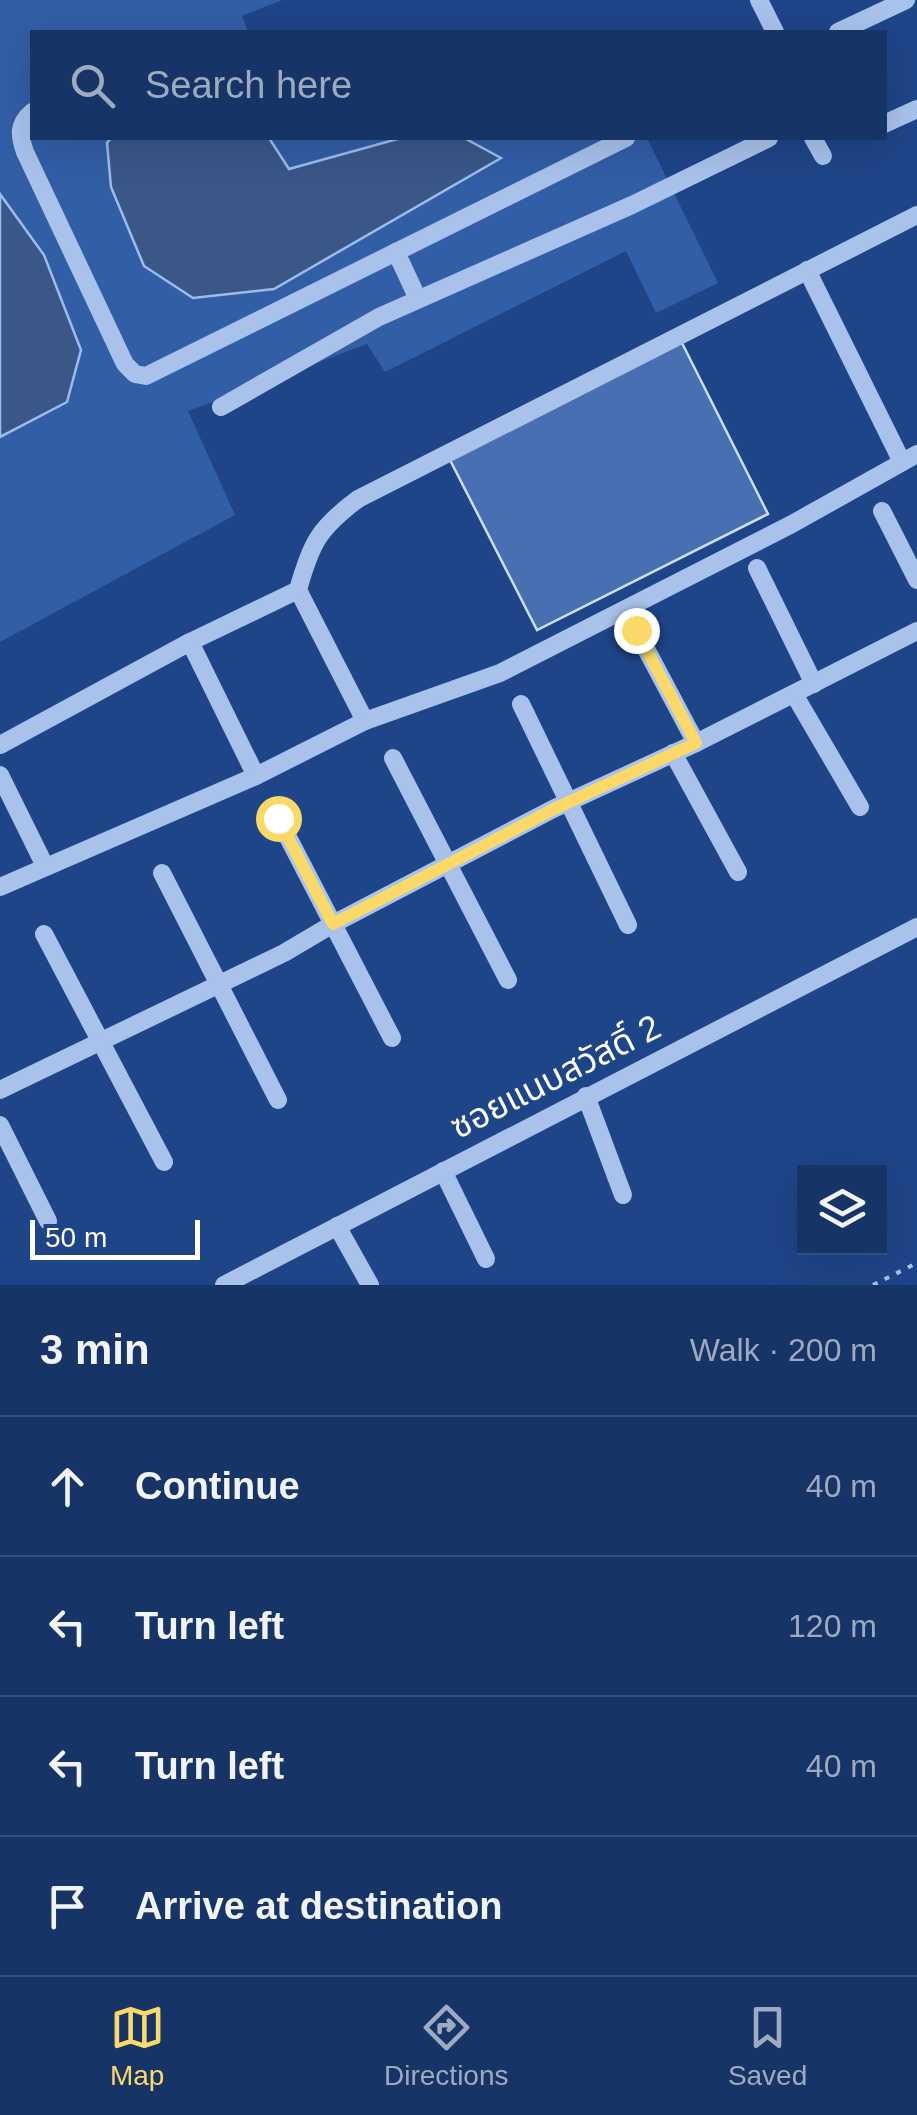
<!DOCTYPE html>
<meta charset="utf-8">
<style>
:root{--surface:#163466;--page:#1f3c6c;--text:#f1f3f6;--muted:#9eaabf;--line:#354f7a;--accent:#fad968}
body{margin:0;font-family:Arial,"Noto Sans Thai",sans-serif;background:var(--page);color:var(--text)}
.controls{position:absolute;right:30px;bottom:30px;display:grid;overflow:hidden;border-radius:0px;box-shadow:0 10px 40px #0002}
.controls button{width:90px;height:90px;display:grid;place-items:center;padding:0;border:0;border-bottom:2px solid var(--line);background:var(--surface);color:var(--text);font:50px sans-serif}
.scale{position:absolute;left:30px;bottom:25px;width:170px;box-sizing:border-box;padding-left:10px;border:5px solid #fff;border-top:0;font-size:28px;line-height:35px;white-space:nowrap;color:#fff;-webkit-text-stroke:8px #1e4588;paint-order:stroke}
.stop{position:absolute;width:30px;height:30px;margin:-22px;border:8px solid #fad968;border-radius:50%;background:#fff}
.stop.end{background:#fad968;border-color:#fff;box-shadow:0 2px 10px #0008}
.list{margin:0;padding:0;list-style:none}
h2{display:flex;justify-content:space-between;align-items:center;height:130px;margin:0;padding:0 40px;font-size:42px}
h2 small{font-size:32px;font-weight:400;color:var(--muted)}
.list li{display:grid;grid-template-columns:65px 1fr auto;gap:30px;align-items:center;box-sizing:border-box;height:140px;padding:0 40px;border-top:2px solid var(--line)}
.list b{display:block;font-size:38px;white-space:nowrap}
.list em{font-size:32px;font-style:normal;color:var(--muted)}
.icon{flex:none;width:55px;height:55px;fill:none;stroke:currentColor;stroke-width:2;stroke-linecap:round;stroke-linejoin:round}
.map{position:relative;flex:none;width:917px;height:1285px;overflow:hidden}
.search{position:absolute;background:var(--surface);box-shadow:0 10px 40px #0002;left:30px;right:30px;top:30px;height:110px;display:flex;align-items:center;gap:25px;box-sizing:border-box;padding:0 35px;border-radius:0px;color:var(--muted);font-size:38px}
.sheet{height:690px;background:var(--surface)}
nav{display:flex;justify-content:space-around;align-items:center;box-sizing:border-box;height:140px;border-top:2px solid var(--line);background:var(--surface);font-size:28px;color:var(--muted)}
nav a{display:grid;justify-items:center;gap:5px}
nav .on{color:var(--accent)}
.map>svg:first-child{display:block}
.green{fill:#325ea6}
.water{fill:#3a5788;stroke:#9cbced;stroke-width:2.5}
.building{fill:#476fb1;stroke:#cddef8;stroke-width:2.5}
.lines{fill:none;stroke-linecap:round;stroke-linejoin:round}
.path{stroke:#a8c2eb;stroke-width:4;stroke-dasharray:5 8;stroke-linecap:butt}
.minor{stroke:#a8c2eb;stroke-width:18}
.route{stroke:#fad968;stroke-width:12}
.labels{text-anchor:middle;dominant-baseline:central;stroke-width:8;stroke-linejoin:round;paint-order:stroke}
.street-label{font-size:35px;fill:#fff;stroke:#1e4588}
</style>
<div class="map">
<svg width="917" height="1285" viewBox="0 0 917 1285">
<rect width="100%" height="100%" fill="#1e4588"/>
<polygon class="green" points="0,0 282,0 242,16 248,32 32,32 32,138 293,138 295,141 303,138 647,138 718,283 656,313 626,251 385,372 367,344 188,411 235,515 0,642"/>
<g class="water">
<polygon points="111,138 269,138 289,169 401,138 464,138 501,158 274,289 193,298 144,266 111,187 107,143"/>
<polygon points="0,194 44,255 81,350 67,402 0,437"/>
</g>
<polygon class="building" points="680,339 768,514 537,630 448,456"/>
<g class="lines">
<polyline class="path" points="873,1285 917,1263"/>
<g class="minor">
<polyline points="759,0 775,32"/>
<polyline points="838,32 906,0"/>
<path d="M32,112C18,124 19,135 25,152L125,364L135,374L146,376L626,138"/>
<polyline points="884,124 917,109"/>
<polyline points="813,138 823,156"/>
<polyline points="396,252 418,299"/>
<polyline points="807,270 902,462"/>
<polyline points="221,407 379,317 632,205 769,138"/>
<polyline points="882,511 917,580"/>
<polyline points="757,568 814,684"/>
<polyline points="298,590 365,721"/>
<polyline points="636,630 696,743"/>
<polyline points="190,642 256,776"/>
<polyline points="794,694 860,807"/>
<polyline points="521,704 628,925"/>
<path d="M0,745L190,642L298,590C311,543 319,528 358,499L917,215"/>
<polyline points="673,753 738,872"/>
<polyline points="393,758 508,980"/>
<polyline points="0,775 45,866"/>
<polyline points="278,818 392,1038"/>
<polyline points="162,873 278,1100"/>
<polyline points="0,887 256,776 365,721 500,673 792,524 917,454"/>
<polyline points="44,934 164,1162"/>
<polyline points="0,1090 284,953 333,924 553,809 696,743 917,631"/>
<polyline points="586,1096 623,1195"/>
<polyline points="0,1125 48,1221"/>
<polyline points="443,1171 486,1259"/>
<polyline points="337,1226 370,1285"/>
<polyline points="224,1285 917,927"/>
</g>
</g>
<g class="lines">
<polyline class="route" points="278,818 333,924 554,809 696,743 636,630"/>
</g>
<g class="labels">
<g class="street-label">
<text transform="translate(555 1076) rotate(-27)">ซอยแนบสวัสดิ์ 2</text>
</g>
</g>
</svg>
<div class="controls">
<button><svg class="icon" aria-label="layers" viewBox="0 0 24 24"><path d="M12 4l9 5-9 5-9-5zM3 14l9 5 9-5"/></svg></button>
</div>
<div class="scale">50 m</div>
<div class="stop" style="left:278px;top:818px"></div>
<div class="stop end" style="left:636px;top:630px"></div>
<div class="search"><svg class="icon" aria-label="search" viewBox="0 0 24 24"><circle cx="10" cy="10" r="6"/><path d="M15 15l6 6"/></svg>Search here</div>
</div>
<section class="sheet">
<h2>3 min<small>Walk · 200 m</small></h2>
<ul class="list">
<li><svg class="icon" aria-label="ahead" viewBox="0 0 24 24"><path d="M12 20V5M6 11l6-6 6 6"/></svg><div><b>Continue</b></div><em>40 m</em></li>
<li><svg class="icon" aria-label="left" viewBox="0 0 24 24"><path d="M17 20v-9H6M10 6l-5 5 5 5"/></svg><div><b>Turn left</b></div><em>120 m</em></li>
<li><svg class="icon" aria-label="left" viewBox="0 0 24 24"><path d="M17 20v-9H6M10 6l-5 5 5 5"/></svg><div><b>Turn left</b></div><em>40 m</em></li>
<li><svg class="icon" aria-label="arrive" viewBox="0 0 24 24"><path d="M6 21V4h12l-3 4 3 4H6"/></svg><div><b>Arrive at destination</b></div></li>
</ul>
</section>
<nav>
<a class="on"><svg class="icon" aria-label="map" viewBox="0 0 24 24"><path d="M3 6l6-2 6 2 6-2v14l-6 2-6-2-6 2zM9 4v14M15 6v14"/></svg>Map</a>
<a><svg class="icon" aria-label="directions" viewBox="0 0 24 24"><path d="M12 3l9 9-9 9-9-9zM9 14v-3h6M13 9l2 2-2 2"/></svg>Directions</a>
<a><svg class="icon" aria-label="saved" viewBox="0 0 24 24"><path d="M7 4h10v16l-5-4-5 4z"/></svg>Saved</a>
</nav>
